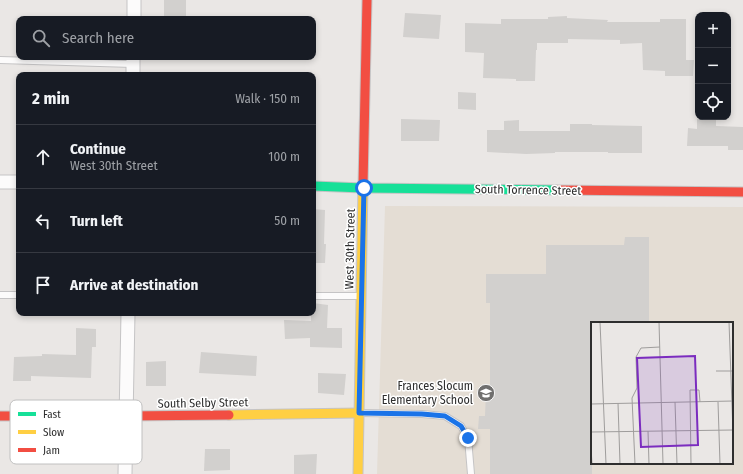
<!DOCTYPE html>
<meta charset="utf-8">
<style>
:root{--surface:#171b24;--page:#20242c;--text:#f1f3f6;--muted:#9ea1a6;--line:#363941}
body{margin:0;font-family:"Fira Sans Condensed",sans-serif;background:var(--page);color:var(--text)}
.controls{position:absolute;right:12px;top:12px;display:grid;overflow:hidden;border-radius:8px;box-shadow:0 2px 6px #0003}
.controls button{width:36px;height:36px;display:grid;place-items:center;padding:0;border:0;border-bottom:1px solid var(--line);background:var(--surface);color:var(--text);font:20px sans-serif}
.stop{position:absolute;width:12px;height:12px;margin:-9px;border:3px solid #1a73e8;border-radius:50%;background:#fff}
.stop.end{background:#1a73e8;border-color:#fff;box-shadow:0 1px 4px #0008}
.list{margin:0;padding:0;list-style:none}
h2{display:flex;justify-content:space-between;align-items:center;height:52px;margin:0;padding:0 16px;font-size:17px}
h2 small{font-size:13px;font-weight:400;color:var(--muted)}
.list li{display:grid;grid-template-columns:26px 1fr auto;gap:12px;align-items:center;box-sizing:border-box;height:64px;padding:0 16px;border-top:1px solid var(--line)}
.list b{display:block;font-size:15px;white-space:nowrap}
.list p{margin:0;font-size:13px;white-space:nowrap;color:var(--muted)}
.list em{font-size:13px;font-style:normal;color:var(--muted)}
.icon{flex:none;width:22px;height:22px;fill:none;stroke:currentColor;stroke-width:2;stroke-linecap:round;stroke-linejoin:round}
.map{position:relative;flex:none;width:743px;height:474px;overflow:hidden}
.search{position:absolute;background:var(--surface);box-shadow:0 2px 6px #0003;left:16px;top:16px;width:300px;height:44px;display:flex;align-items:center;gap:10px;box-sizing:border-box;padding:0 14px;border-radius:8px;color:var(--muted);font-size:15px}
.panel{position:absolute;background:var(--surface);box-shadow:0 2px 6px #0003;left:16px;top:72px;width:300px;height:244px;border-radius:8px}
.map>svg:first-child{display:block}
.education{fill:#e4ddd4;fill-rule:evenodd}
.building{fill:#d2d0ce}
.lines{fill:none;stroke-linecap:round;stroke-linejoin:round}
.lane-casing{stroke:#c5c4c5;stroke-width:8}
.street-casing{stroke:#c5c4c5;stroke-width:15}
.fast-casing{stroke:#c5c4c5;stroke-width:11}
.slow-casing{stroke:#c5c4c5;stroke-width:11}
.jam-casing{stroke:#c5c4c5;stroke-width:11}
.lane{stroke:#fcfbfb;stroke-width:6}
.street{stroke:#fcfbfb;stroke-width:13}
.fast{stroke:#16e098;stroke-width:9}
.slow{stroke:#ffcf43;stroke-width:9}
.jam{stroke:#f24e42;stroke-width:9}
.route{stroke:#1a73e8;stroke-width:5}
.labels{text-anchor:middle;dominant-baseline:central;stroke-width:3;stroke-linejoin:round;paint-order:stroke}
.street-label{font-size:12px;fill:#2e2e2e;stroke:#fff}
.poi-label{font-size:12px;fill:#2e2e2e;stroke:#fff;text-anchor:end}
.inset-road{fill:none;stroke:#9f9d9c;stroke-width:1}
.view{fill:#7b2cbf;fill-opacity:0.15;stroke:#7b2cbf;stroke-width:2}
.inset-edge{fill:none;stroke:#2e2e2e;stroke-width:2}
.key{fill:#fff;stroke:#c0c0c0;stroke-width:1}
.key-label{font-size:11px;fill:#2e2e2e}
</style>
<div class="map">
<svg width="743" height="474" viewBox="0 0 743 474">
<rect width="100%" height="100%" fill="#eae7e5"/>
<path class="education" d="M385,206L743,207V474H377ZM592,323H732V463H592Z"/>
<g class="building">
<rect x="164" y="0" width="22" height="19"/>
<polygon points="405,13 441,15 439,39 403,37"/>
<polygon points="567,16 567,18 608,20 607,22 660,22 660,19 686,19 686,60 694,60 693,76 665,76 665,71 643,70 642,43 620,44 620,40 568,39 568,43 537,43 537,50 536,50 535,81 516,81 516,79 483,78 484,53 465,52 465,23 501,24 501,19 548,19 548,17"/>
<polygon points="458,92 476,93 476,110 458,109"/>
<polygon points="716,118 716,126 743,127 743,150 728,150 728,146 687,146 688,128 697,129 697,119"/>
<polygon points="401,119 440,120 439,141 401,141"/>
<polygon points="519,120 519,131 570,131 570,124 592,124 592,125 642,126 642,153 608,153 608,152 555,152 555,153 526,154 487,152 487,130 504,130 504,121"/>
<polygon points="313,209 325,210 324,244 326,244 325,263 313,263"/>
<polygon points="625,237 649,237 649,323 592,323 592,474 490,474 490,429 478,429 479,416 485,416 486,392 490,392 490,303 486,303 486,274 546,274 546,245 624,245"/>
<polygon points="313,303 328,305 327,328 342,328 342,348 310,347 310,338 285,339 284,320 311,321 311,313 313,313"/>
<polygon points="76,328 96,329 96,347 92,347 91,378 31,376 31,381 13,381 14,357 42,356 42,354 76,355"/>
<polygon points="201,352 257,356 256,376 199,373"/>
<polygon points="166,361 166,386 146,386 146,362"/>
<polygon points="318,373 346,374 344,395 318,393"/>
<polygon points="205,449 230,449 230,470 204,471"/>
<polygon points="317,454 316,474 294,474 294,455"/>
</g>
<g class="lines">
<defs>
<g id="lane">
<polyline points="0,60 133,64"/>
<polyline points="0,295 19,295"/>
<polyline points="313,296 360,296"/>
<polyline points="361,413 422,414 445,416 461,426 468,438 471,474"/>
</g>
<g id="street">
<polyline points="134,19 134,0"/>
<polyline points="133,75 133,57"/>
<polyline points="0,182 19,182"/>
<polyline points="125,474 128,313"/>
</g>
<polyline id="fast" points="313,186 363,188 556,190"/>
<g id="slow">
<polyline points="229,415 359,413"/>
<polyline points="358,474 363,185"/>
</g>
<g id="jam">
<polyline points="363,185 367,0"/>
<polyline points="556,190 743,192"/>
<polyline points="0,416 126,416 229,415"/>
</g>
</defs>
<use href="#lane" class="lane-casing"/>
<use href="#street" class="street-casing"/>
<use href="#fast" class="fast-casing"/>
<use href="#slow" class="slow-casing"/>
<use href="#jam" class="jam-casing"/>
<use href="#lane" class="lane"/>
<use href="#street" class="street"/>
<use href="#fast" class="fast"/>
<use href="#slow" class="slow"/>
<use href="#jam" class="jam"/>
</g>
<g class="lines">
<polyline class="route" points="364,188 359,413 422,414 445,416 461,426 468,438"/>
</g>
<defs>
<symbol id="school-disc" viewBox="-11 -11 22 22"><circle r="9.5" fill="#706f6e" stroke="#fff"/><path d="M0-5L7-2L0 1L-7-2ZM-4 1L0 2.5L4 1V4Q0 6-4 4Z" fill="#fff"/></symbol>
</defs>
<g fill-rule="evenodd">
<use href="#school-disc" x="476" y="383" width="20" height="20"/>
</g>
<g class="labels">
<g class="street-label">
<text transform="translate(528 190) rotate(1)">South Torrence Street</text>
<text transform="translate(350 249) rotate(-89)">West 30th Street</text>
<text transform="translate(203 403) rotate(-1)">South Selby Street</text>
</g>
<g class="poi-label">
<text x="473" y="386">Frances Slocum<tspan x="473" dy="14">Elementary School</tspan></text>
</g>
</g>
<g transform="translate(591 322)">
<rect width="142" height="142" fill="#eae7e5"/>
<path class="inset-road" d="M9,0L15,142M68,0L72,142M68,0H104M138,0L142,111M50,26L69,25M125,49H142M84,80L86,142M127,80L129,142M27,81L29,142M0,82L142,79M57,109L58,142M0,110L142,108M0,126L1,142M44,142L41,76L46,66L45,35L50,26M100,142L99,68H108L109,80"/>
<path class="view" d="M104,34L107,123L50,125L46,36Z"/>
<rect width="142" height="142" class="inset-edge"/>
</g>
<rect x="10" y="400" width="132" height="64" rx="6" class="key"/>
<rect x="18" y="412" width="18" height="4" fill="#16e098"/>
<rect x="18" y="430" width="18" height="4" fill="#ffcf43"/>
<rect x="18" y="448" width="18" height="4" fill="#f24e42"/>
<g class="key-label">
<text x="43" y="418">Fast</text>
<text x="43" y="436">Slow</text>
<text x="43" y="454">Jam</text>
</g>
</svg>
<div class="controls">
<button>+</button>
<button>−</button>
<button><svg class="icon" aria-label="locate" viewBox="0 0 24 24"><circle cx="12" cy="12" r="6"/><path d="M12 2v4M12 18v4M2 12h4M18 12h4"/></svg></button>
</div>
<div class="stop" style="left:364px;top:188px"></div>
<div class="stop end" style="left:468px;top:438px"></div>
<div class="search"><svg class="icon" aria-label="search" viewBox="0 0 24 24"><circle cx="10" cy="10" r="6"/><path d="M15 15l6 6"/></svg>Search here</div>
<section class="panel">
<h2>2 min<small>Walk · 150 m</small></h2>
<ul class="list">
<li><svg class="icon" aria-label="ahead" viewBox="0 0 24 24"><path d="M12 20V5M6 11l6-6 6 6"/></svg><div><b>Continue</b><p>West 30th Street</p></div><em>100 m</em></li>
<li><svg class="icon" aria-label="left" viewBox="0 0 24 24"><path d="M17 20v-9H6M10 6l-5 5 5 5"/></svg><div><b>Turn left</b></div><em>50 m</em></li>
<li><svg class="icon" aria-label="arrive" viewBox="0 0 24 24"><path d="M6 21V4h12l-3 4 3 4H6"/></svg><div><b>Arrive at destination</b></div></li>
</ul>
</section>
</div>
